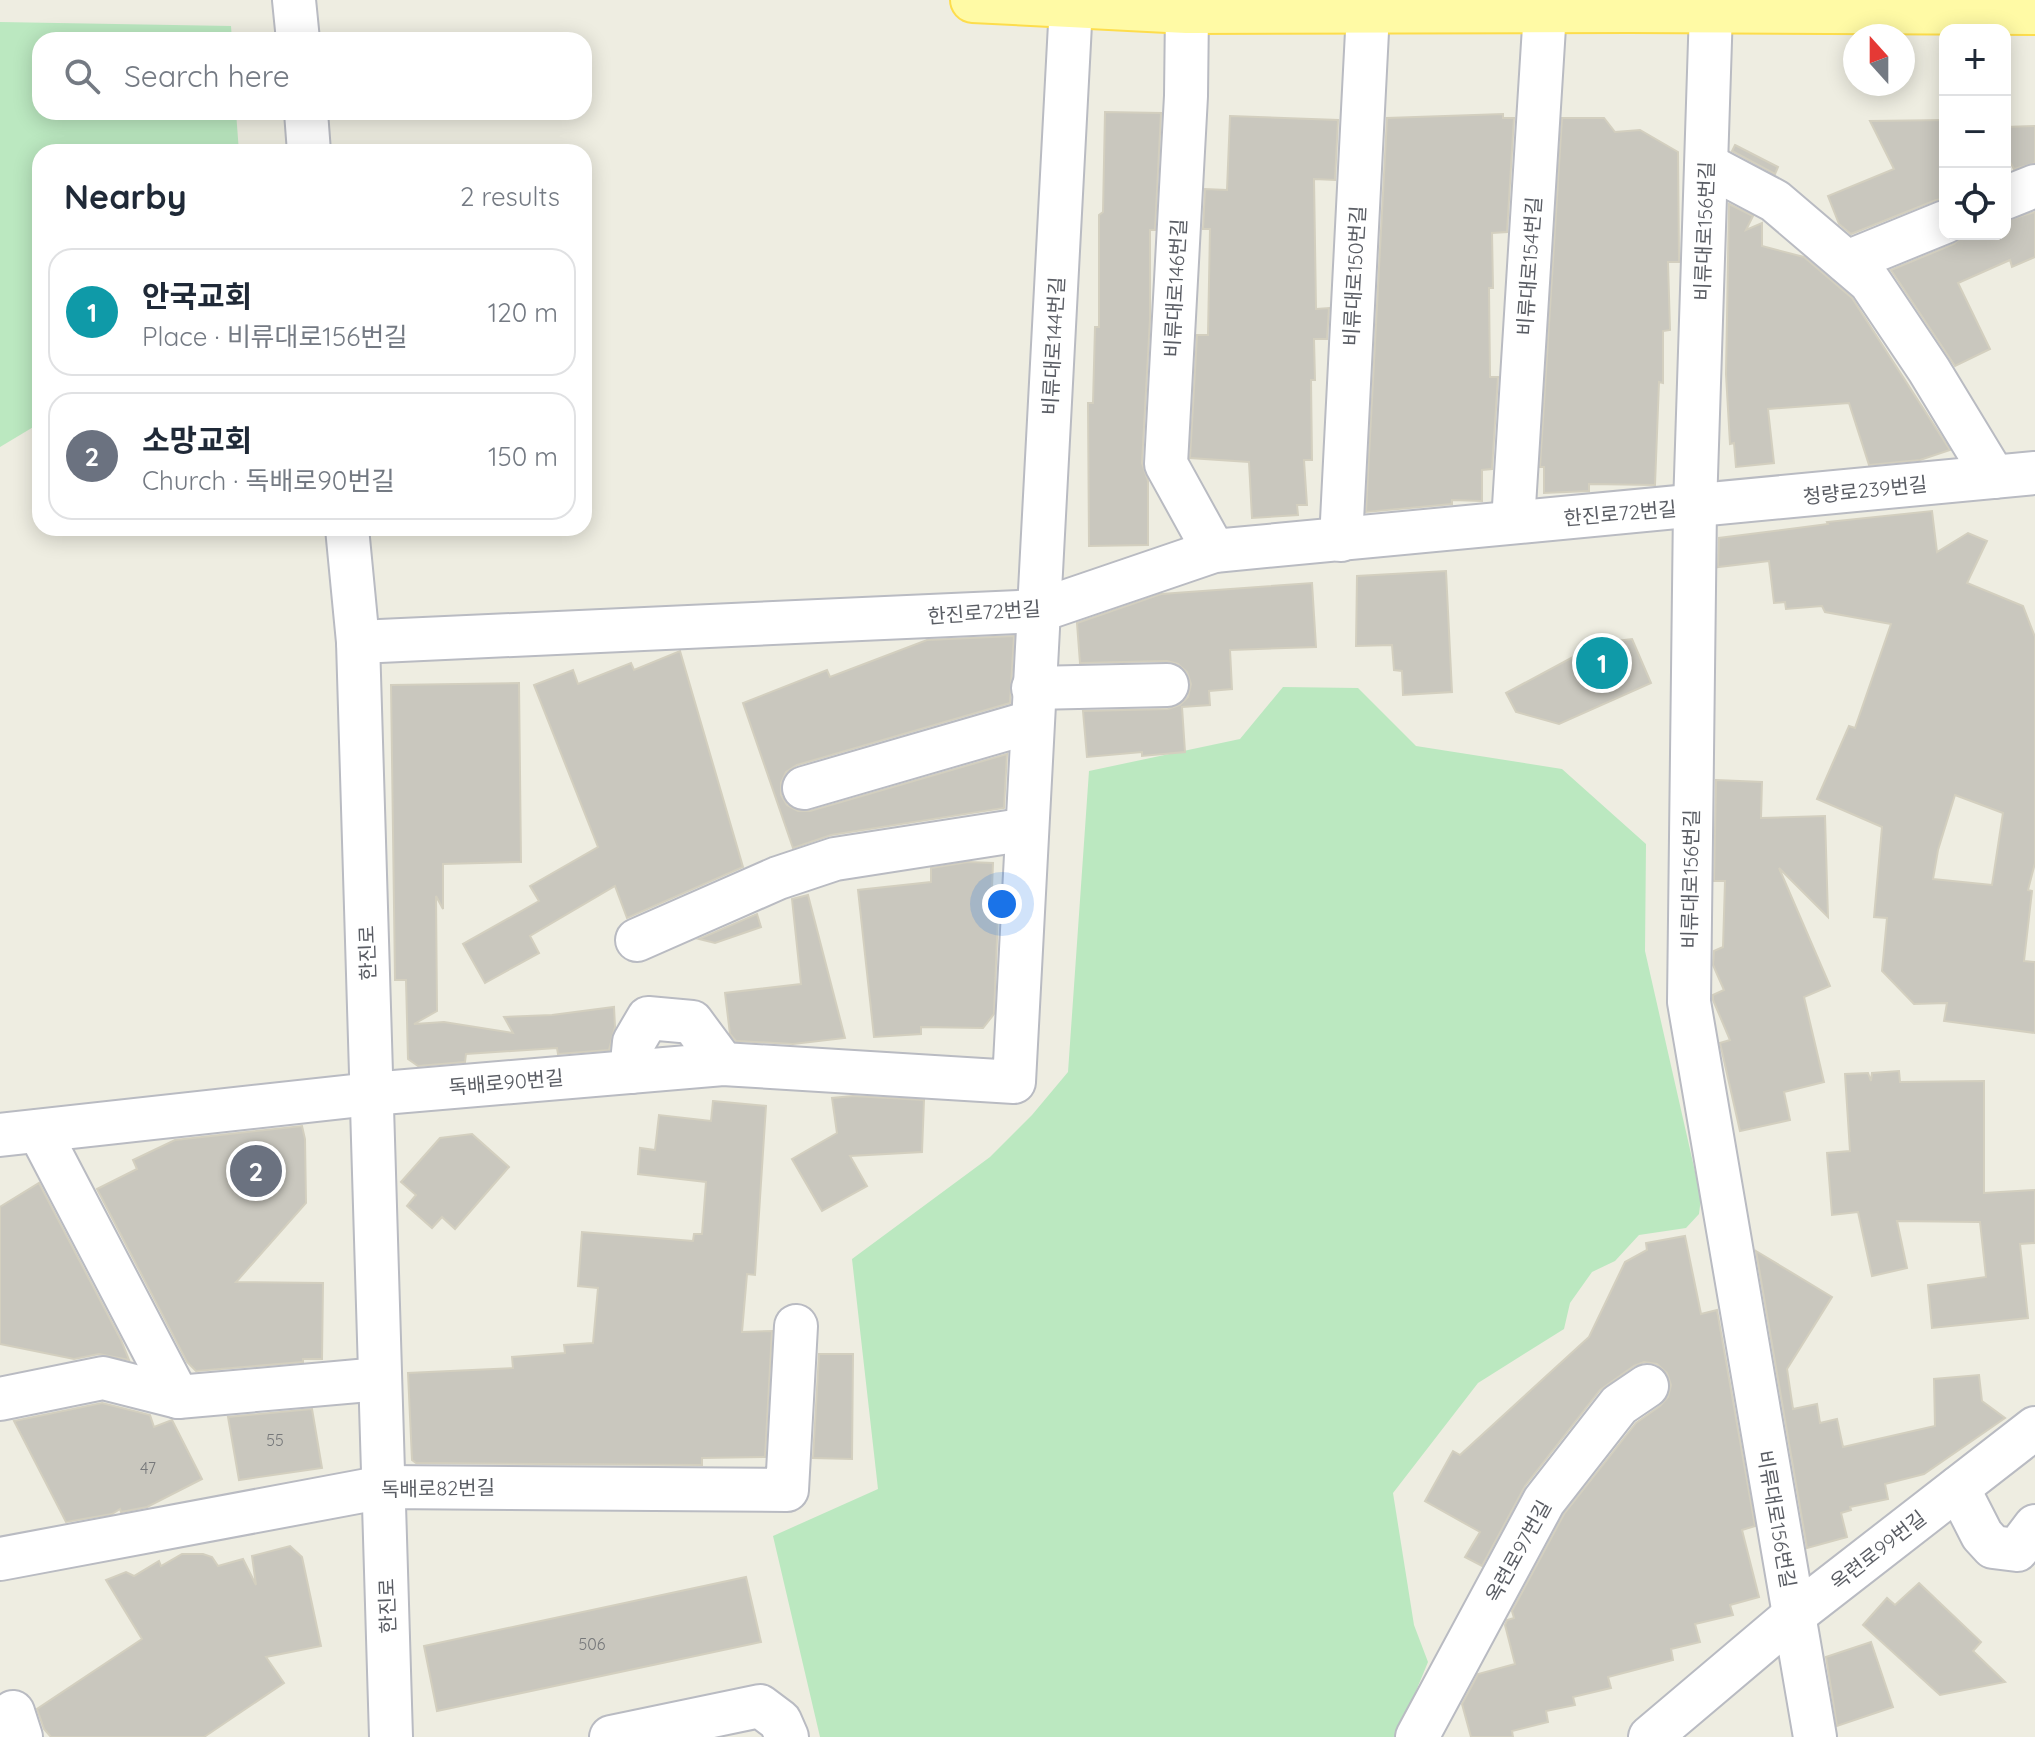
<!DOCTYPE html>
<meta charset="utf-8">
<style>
:root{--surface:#fff;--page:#f6f6f7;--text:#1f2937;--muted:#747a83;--line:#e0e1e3;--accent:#f7451e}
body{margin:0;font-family:Quicksand,"Noto Sans KR",sans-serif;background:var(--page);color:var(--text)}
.controls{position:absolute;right:24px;top:24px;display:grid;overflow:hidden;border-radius:16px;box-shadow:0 4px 20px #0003}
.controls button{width:72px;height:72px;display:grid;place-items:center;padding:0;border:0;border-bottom:2px solid var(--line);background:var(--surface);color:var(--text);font:40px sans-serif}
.compass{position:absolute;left:1843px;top:24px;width:72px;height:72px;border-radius:50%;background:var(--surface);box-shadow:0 4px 20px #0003;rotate:339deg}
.you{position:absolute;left:1002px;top:904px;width:28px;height:28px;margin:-20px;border:6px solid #fff;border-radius:50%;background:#1a73e8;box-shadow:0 0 0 12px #1a73e833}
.badge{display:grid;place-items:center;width:52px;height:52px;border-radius:50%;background:var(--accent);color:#fff;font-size:26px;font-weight:700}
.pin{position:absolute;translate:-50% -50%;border:4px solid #fff;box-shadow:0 2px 8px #0006}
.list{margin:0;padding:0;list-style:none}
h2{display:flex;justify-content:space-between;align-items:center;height:104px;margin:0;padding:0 32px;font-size:34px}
h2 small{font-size:26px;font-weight:400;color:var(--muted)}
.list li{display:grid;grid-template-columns:52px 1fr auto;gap:24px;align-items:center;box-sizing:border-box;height:128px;margin:0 16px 16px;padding:0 16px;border:2px solid var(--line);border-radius:24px}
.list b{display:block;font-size:30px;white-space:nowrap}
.list p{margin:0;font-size:26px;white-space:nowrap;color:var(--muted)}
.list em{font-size:26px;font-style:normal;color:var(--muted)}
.icon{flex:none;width:44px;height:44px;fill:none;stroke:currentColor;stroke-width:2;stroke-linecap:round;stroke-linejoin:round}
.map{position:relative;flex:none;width:2035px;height:1737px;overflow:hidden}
.search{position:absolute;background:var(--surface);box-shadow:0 4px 20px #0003;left:32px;top:32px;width:560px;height:88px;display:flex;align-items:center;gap:20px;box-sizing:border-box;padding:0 28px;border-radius:24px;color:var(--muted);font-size:30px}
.panel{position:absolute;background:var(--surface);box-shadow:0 4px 20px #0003;left:32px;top:144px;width:560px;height:392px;border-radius:24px}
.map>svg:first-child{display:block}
.green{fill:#bbe8c0}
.building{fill:#c9c7be;stroke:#d3cfbf;stroke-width:2;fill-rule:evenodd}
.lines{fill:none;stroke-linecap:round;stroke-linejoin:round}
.minor-casing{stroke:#b9bbc2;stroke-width:46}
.major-casing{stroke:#fddd4c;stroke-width:48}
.minor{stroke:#fff;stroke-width:42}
.major{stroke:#fffaa5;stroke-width:44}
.labels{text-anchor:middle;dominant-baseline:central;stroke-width:7;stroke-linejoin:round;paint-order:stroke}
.number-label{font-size:16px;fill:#76787a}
.street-label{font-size:20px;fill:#5a5d64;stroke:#fff}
</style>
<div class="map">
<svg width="2035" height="1737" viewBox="0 0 2035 1737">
<rect width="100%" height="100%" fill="#eeede1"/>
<g class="green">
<polygon points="0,22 231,26 232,40 40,40 40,112 236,112 239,152 40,152 40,423 0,447"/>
<polygon points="1283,687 1358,688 1416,746 1562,769 1646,844 1645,951 1701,1198 1699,1214 1686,1228 1639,1235 1615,1261 1592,1272 1570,1303 1564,1329 1478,1383 1393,1493 1414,1625 1428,1662 1397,1737 820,1737 773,1536 878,1489 852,1259 990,1157 1032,1115 1068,1072 1089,771 1240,739"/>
</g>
<g class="building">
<polygon points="1105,112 1161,113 1155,230 1150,230 1150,319 1142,463 1148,481 1148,545 1089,546 1088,403 1093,403 1095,327 1099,327 1099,215 1103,212"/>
<polygon points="1503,114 1503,118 1514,118 1507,232 1492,233 1493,288 1489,288 1490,377 1498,377 1492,469 1482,470 1482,501 1452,500 1452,504 1366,512 1387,118"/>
<polygon points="1230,116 1338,120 1335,180 1314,179 1316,309 1329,308 1327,339 1314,339 1315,380 1311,380 1312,460 1304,460 1307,505 1297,505 1298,515 1252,518 1249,462 1190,458 1197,335 1208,335 1210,229 1203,229 1205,189 1227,190"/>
<polygon points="1562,118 1604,118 1615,132 1640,130 1678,152 1679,262 1668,262 1670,330 1663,331 1663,383 1659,382 1655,485 1589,484 1589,491 1544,493 1544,467 1540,467"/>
<polygon points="1945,120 1945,199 1936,200 1851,234 1839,224 1828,196 1894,169 1870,121"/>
<polygon points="2035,126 2035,163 2014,169 2005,153 2005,127"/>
<polygon points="1735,145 1778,167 1775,174 1732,151"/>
<polygon points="1729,204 1753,216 1746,230 1762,223 1762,246 1804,257 1852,298 1950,450 1920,460 1869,465 1849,403 1768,409 1774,463 1736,467 1734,443 1730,444 1726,374"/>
<polygon points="2035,212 2035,257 2012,267 2010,260 1958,283 1990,349 1955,366 1891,270 1954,244 1965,234 2005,234 2005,221"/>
<path d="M1932,511L1937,552L1968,533L1987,541L1967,583L2023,606L2035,637V863L2028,890L2032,891L2024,961L2035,962V1033L1944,1021L1947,1003L1914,1004L1882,971L1887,918L1874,917L1882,827L1817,799L1849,726L1855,728L1891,624L1825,612L1822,606L1786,609L1785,602L1774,603L1769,561L1718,567L1719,538L1828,524L1827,522ZM1955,795L2003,813L1992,885L1933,879L1938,850Z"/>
<polygon points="1446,571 1452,692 1403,695 1402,671 1394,670 1392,645 1356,646 1357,576"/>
<polygon points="1312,583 1316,647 1230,650 1232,689 1209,691 1210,705 1182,707 1185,752 1142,756 1142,752 1087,757 1083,711 1168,709 1180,705 1188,697 1191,684 1187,672 1178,664 1167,661 1080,663 1077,623 1161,594"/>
<polygon points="1014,636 1010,703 797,765 786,772 781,783 781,795 787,805 798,811 810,811 1007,754 1004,808 831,835 793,848 743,703 827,670 830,677 927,640"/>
<polygon points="1632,639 1651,683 1559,724 1516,712 1506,693 1599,643"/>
<polygon points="680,651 743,867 627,918 615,886 530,936 539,953 485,983 463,944 539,901 530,886 598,847 534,685 573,670 578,684 631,663 634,670"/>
<polygon points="519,683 521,862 443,864 443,909 436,896 437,1011 414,1024 444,1022 513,1033 504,1017 552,1015 614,1007 615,1027 609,1050 558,1054 557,1048 466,1054 465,1062 418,1066 408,1059 406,980 395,980 391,685"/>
<polygon points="1716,780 1762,782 1761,818 1825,816 1828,917 1779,868 1830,986 1804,997 1824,1082 1784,1092 1790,1120 1740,1131 1720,1043 1730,1040 1713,1000 1713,995 1724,990 1713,965 1714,951 1723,947 1725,881 1714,881"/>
<polygon points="968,862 993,863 992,888 999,888 994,1014 983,1028 921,1027 921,1034 874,1037 858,890 931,882 931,868"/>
<polygon points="808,895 845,1038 793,1044 736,1041 730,1034 725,993 801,984 792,899"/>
<polygon points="757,914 761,927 715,943 699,939"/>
<polygon points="1899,1071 1900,1082 1984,1081 1984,1193 2035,1190 2035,1243 2020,1244 2028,1318 1932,1328 1928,1285 1986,1277 1980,1222 1897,1221 1907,1268 1872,1276 1858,1212 1832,1215 1827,1153 1850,1151 1845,1074 1868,1073 1871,1081 1872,1073"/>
<polygon points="853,1096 924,1100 922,1152 850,1156 867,1186 822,1211 792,1159 837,1133 832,1098"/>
<polygon points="713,1101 766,1106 755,1275 747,1274 742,1332 772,1331 765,1457 702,1458 702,1465 416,1463 412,1460 408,1373 513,1368 512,1357 565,1353 564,1345 593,1343 598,1288 578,1286 582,1232 693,1241 694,1234 702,1234 706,1182 638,1174 640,1148 655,1150 659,1115 711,1121"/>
<polygon points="302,1126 305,1139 306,1203 236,1282 323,1283 322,1359 303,1359 303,1362 196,1371 187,1362 97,1189 137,1169 133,1160 175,1140"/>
<polygon points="472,1134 509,1167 455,1229 442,1217 432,1228 407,1206 416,1195 401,1182 440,1138"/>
<polygon points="39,1183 121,1340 129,1360 99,1354 74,1359 0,1344 0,1207"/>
<polygon points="1685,1236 1701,1314 1717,1310 1755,1526 1742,1530 1759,1597 1730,1605 1733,1615 1695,1624 1700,1642 1671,1649 1673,1660 1608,1677 1611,1688 1573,1697 1575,1705 1546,1711 1548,1722 1512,1731 1513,1737 1471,1737 1462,1704 1478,1674 1515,1664 1505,1625 1507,1620 1514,1618 1512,1611 1564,1514 1636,1423 1660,1406 1668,1397 1671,1385 1667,1373 1657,1364 1644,1362 1634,1366 1600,1390 1525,1486 1482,1566 1465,1557 1480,1532 1425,1501 1453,1451 1460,1455 1589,1337 1625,1262 1647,1250 1646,1243"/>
<polygon points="1756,1251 1832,1297 1787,1369 1793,1409 1817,1404 1820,1423 1837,1419 1843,1447 1935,1426 1934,1379 1979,1375 1982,1401 2005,1418 1924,1474 1885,1484 1888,1499 1850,1507 1851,1510 1841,1513 1847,1537 1807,1548"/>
<polygon points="819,1354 853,1354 852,1459 813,1458"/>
<polygon points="102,1403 150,1415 154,1427 172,1420 202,1479 147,1507 121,1512 120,1509 112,1514 66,1522 14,1421"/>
<polygon points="312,1409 322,1468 239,1480 228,1417"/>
<polygon points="290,1546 302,1557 321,1646 266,1657 284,1683 204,1737 51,1737 44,1729 37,1709 142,1639 106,1580 126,1572 134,1576 159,1561 161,1566 182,1554 203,1554 212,1557 218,1566 243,1559 256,1585 252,1556"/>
<polygon points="746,1577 761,1642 437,1711 424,1646"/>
<polygon points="1919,1583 1981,1642 1973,1651 2005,1682 1940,1695 1863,1625 1887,1598 1895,1605"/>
<polygon points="1871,1642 1893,1707 1837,1726 1826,1657"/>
</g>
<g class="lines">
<defs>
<g id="minor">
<polyline points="294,0 298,40"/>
<polyline points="1711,10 1695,507 1689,1002 1815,1737"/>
<polyline points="1187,11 1186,96 1166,464 1214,551"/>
<polyline points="306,112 309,152"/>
<polyline points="1707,165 1775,201 1870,282 1929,370 1994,477"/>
<polyline points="2005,198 2035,186"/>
<polyline points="1847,262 1945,222"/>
<polyline points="1513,522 1545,11"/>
<polyline points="347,528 358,642 391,1737"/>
<polyline points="1341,540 1368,12"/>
<polyline points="358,642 1038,611 1214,551 2035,473"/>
<polyline points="1033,688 1167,685"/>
<polyline points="804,788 1031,722"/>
<polyline points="637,940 778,878 835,859 1027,829"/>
<polyline points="631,1072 634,1042 648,1018 692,1022 723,1064"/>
<polyline points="39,1131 178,1397"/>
<polyline points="0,1135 371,1094 723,1064 1014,1082 1071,5"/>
<polyline points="0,1399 103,1378 178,1397 380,1379"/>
<polyline points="1958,1488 1982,1535 1993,1547 2017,1550 2035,1526"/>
<polyline points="0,1559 384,1487 787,1490 796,1326"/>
<polyline points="13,1712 21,1737"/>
<polyline points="611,1737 760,1706 780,1721 787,1737"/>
<polyline points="1417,1737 1544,1501 1619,1405 1647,1386"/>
<polyline points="1650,1737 1793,1616 2035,1428"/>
</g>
<polyline id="major" points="973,0 1187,11 1630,10 2035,12"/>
</defs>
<use href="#minor" class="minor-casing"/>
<use href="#major" class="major-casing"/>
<use href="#minor" class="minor"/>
<use href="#major" class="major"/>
</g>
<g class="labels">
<g class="number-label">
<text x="275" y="1440">55</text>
<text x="148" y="1468">47</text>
<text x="592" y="1644">506</text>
</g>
<g class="street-label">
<text transform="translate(1704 231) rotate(-88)">비류대로156번길</text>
<text transform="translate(1529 266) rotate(-86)">비류대로154번길</text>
<text transform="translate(1354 276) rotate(-87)">비류대로150번길</text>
<text transform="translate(1175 288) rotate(-87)">비류대로146번길</text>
<text transform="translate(1053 346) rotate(-87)">비류대로144번길</text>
<text transform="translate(1865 490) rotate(-6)">청량로239번길</text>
<text transform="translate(1620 513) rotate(-5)">한진로72번길</text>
<text transform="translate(984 612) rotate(-4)">한진로72번길</text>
<text transform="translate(1690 879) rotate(-89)">비류대로156번길</text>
<text transform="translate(367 953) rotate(-92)">한진로</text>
<text transform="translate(506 1082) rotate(-5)">독배로90번길</text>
<text transform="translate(438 1488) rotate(-1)">독배로82번길</text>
<text transform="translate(1777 1519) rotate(80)">비류대로156번길</text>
<text transform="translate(1878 1550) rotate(-38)">옥련로99번길</text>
<text transform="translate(1518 1551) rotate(-61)">옥련로97번길</text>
<text transform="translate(387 1606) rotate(-92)">한진로</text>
</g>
</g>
</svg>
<div class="controls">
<button>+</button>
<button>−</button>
<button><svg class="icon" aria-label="locate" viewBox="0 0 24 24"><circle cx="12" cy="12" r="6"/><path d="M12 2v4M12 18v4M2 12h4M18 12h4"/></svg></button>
</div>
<svg class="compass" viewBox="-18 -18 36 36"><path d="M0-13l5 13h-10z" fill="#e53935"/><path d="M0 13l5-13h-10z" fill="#747a83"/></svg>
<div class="you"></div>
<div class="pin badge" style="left:1602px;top:663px;background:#0f9aa8">1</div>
<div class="pin badge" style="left:256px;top:1171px;background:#6b7280">2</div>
<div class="search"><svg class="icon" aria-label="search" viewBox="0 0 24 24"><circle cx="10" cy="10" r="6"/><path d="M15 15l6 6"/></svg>Search here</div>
<section class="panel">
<h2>Nearby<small>2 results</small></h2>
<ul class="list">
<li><span class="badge" style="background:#0f9aa8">1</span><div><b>안국교회</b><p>Place · 비류대로156번길</p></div><em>120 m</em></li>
<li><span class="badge" style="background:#6b7280">2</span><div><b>소망교회</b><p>Church · 독배로90번길</p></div><em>150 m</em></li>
</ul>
</section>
</div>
